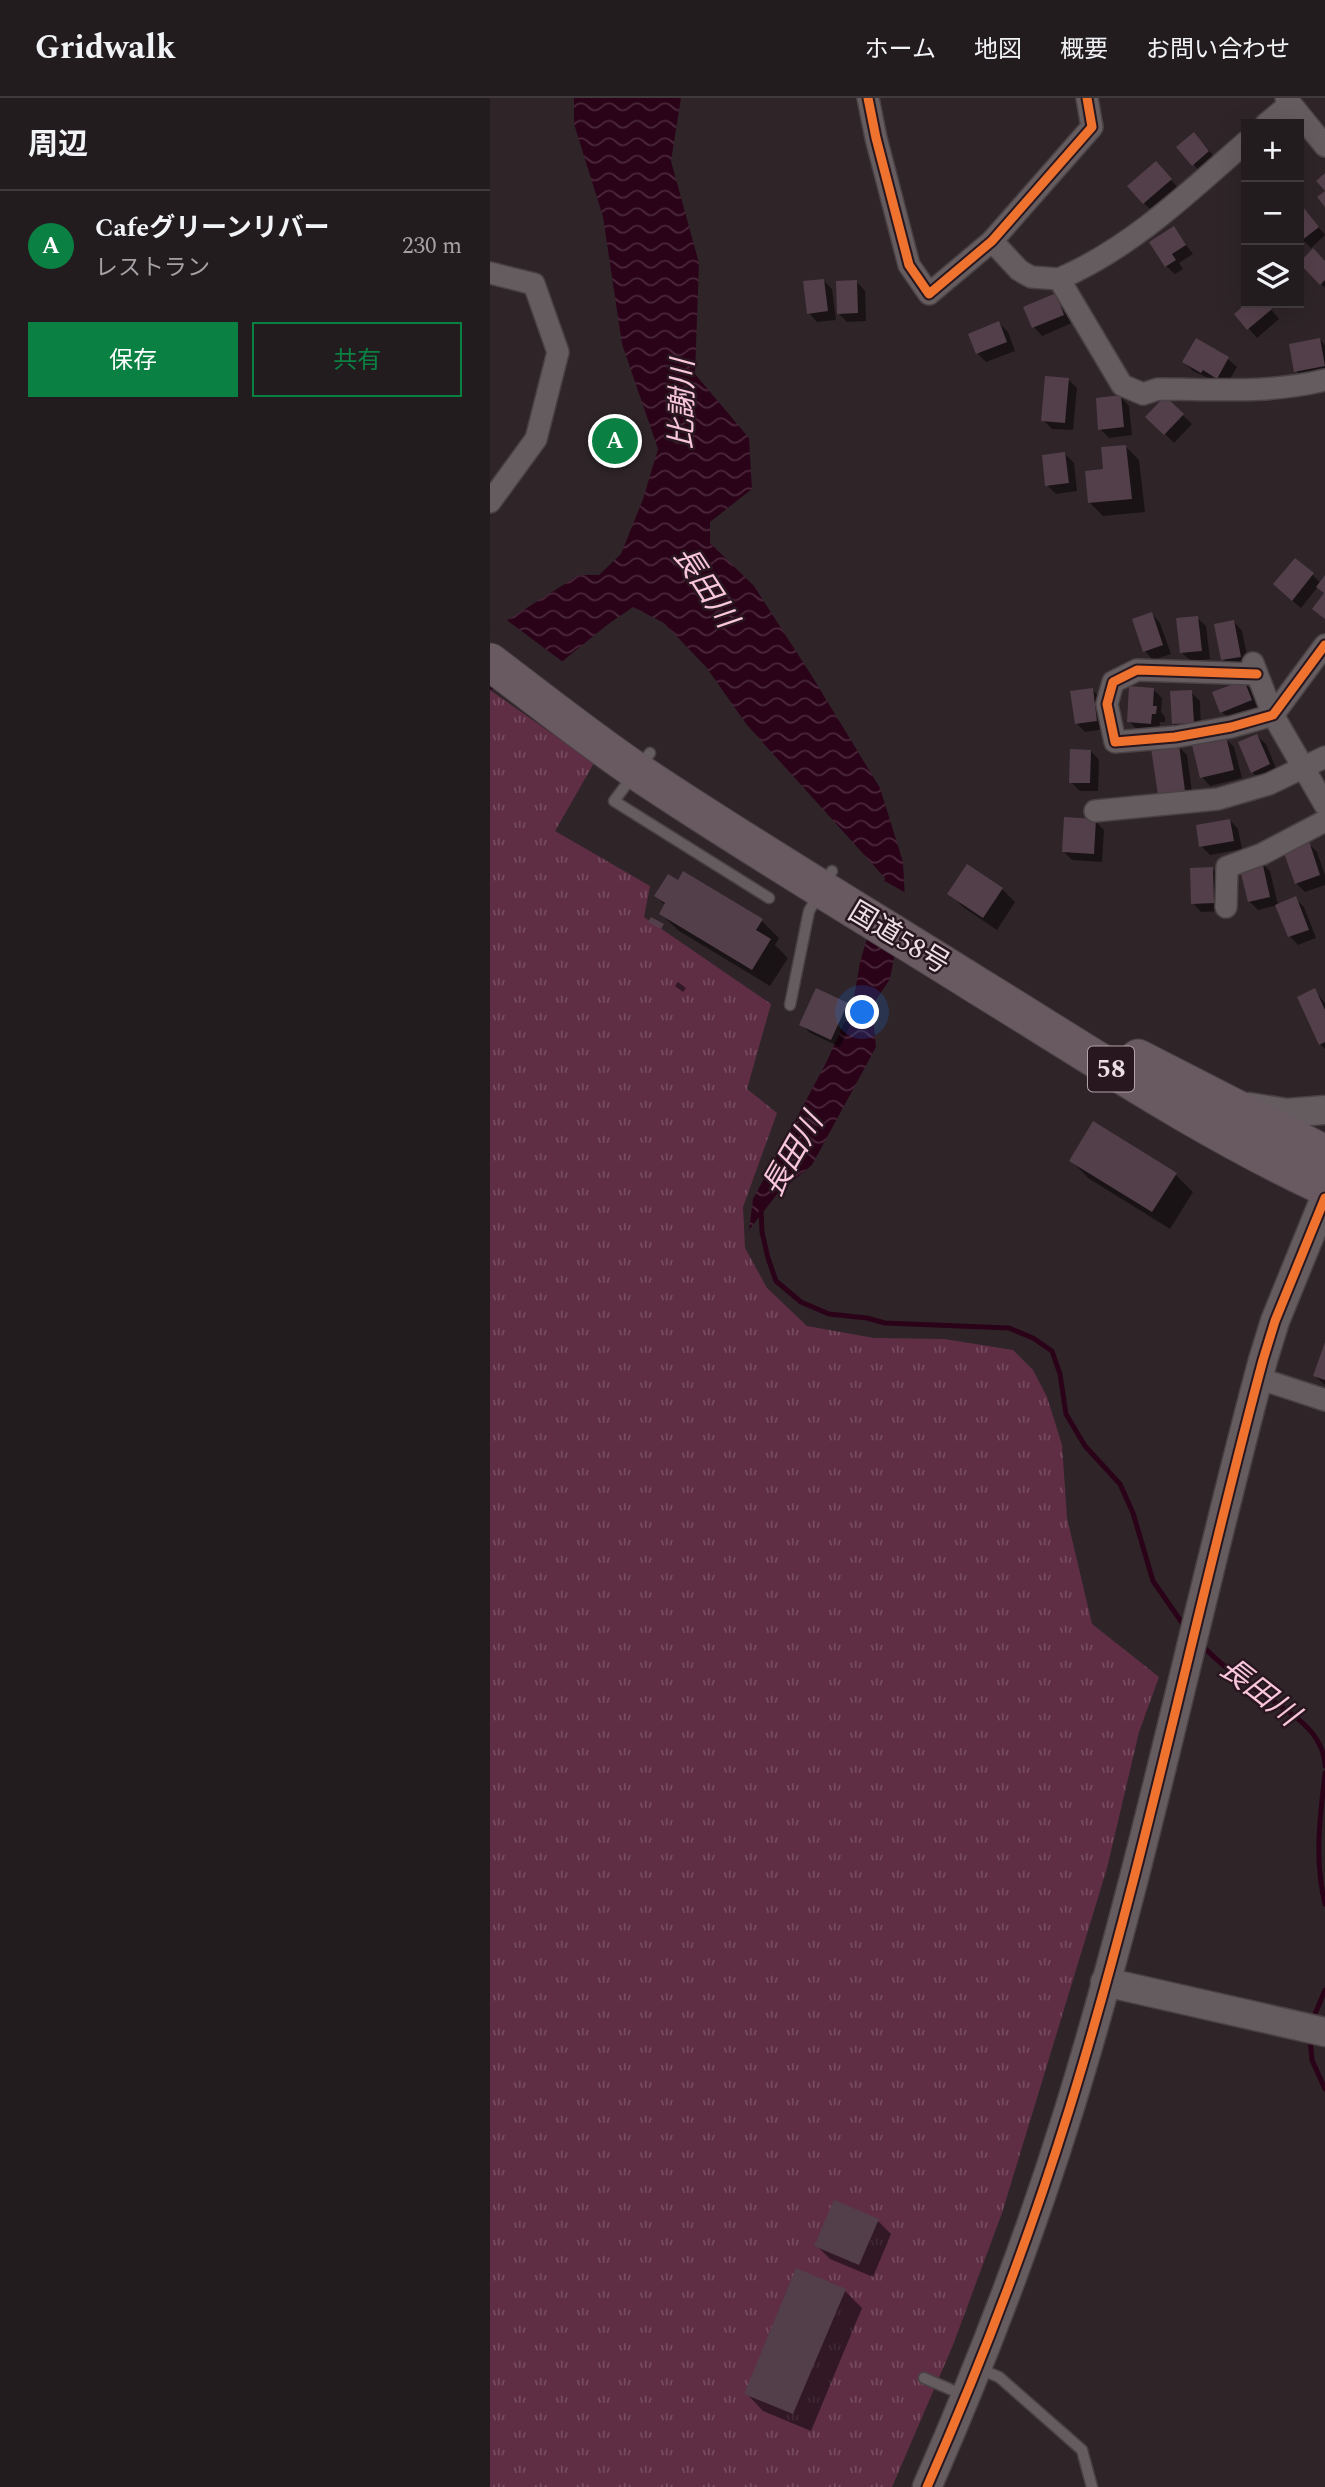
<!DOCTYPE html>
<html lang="ja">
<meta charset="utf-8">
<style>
:root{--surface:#231c1f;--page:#2f292c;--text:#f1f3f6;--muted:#a3a1a4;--line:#403a3d;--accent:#0b8043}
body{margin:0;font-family:Spectral,"Noto Sans JP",serif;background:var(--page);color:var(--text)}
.controls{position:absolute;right:21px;top:21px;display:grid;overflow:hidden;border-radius:0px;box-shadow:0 7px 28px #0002}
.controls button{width:63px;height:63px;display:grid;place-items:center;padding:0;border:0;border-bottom:2px solid var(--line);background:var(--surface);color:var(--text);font:35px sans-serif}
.you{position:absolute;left:373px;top:915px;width:24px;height:24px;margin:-18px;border:5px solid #fff;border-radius:50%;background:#1a73e8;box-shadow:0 0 0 10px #1a73e833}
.badge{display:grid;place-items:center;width:46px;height:46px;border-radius:50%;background:var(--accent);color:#fff;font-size:23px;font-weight:700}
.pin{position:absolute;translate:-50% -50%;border:4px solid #fff;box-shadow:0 2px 7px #0006}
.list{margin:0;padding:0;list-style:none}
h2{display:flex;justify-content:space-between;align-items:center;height:91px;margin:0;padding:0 28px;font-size:30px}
h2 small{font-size:23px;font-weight:400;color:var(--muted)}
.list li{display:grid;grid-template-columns:46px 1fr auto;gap:21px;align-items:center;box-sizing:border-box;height:112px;padding:0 28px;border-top:2px solid var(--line)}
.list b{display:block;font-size:26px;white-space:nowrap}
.list p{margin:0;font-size:23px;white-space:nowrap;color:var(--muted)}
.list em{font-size:23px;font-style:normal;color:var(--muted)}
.actions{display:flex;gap:14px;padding:21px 28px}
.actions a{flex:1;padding:16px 0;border:2px solid var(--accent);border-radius:0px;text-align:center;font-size:24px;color:var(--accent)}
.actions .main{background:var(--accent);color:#fff}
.icon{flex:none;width:38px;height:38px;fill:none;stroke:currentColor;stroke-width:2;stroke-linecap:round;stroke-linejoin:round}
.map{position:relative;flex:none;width:835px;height:2389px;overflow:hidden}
header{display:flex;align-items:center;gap:42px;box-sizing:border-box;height:98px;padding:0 35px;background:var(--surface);border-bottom:2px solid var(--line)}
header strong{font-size:33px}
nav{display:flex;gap:38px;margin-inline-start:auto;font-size:24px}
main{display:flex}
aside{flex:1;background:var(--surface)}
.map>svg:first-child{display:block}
.grass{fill:url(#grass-tufts)}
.water{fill:url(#water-waves)}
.pier{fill:#2f2529}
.shadow{fill:#0007}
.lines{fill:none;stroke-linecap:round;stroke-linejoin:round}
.stream{stroke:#2b0319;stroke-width:5}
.building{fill:#533f49}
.lane-casing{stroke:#4a4144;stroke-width:13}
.street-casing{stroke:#4a4144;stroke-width:24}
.secondary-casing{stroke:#4a4144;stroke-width:31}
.highway-casing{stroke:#4a4144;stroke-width:39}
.lane{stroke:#655c60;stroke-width:10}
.street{stroke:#655c60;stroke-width:21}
.secondary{stroke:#655c60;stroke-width:28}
.highway{stroke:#685a60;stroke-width:37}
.cycleway-casing{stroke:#29171f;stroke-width:13}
.cycleway{stroke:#ef722f;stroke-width:9}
.labels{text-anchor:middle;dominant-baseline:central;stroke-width:5;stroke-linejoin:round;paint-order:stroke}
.shield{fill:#29171f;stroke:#b2a3a9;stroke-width:2}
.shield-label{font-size:26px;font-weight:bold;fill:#ecdfe4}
.street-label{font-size:28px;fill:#ecdfe4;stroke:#29171f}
.water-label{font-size:30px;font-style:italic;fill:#fac6db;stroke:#29171f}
</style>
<header>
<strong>Gridwalk</strong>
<nav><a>ホーム</a><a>地図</a><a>概要</a><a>お問い合わせ</a></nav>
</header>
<main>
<aside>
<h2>周辺<small></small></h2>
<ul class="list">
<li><span class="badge">A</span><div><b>Cafeグリーンリバー</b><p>レストラン</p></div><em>230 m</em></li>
</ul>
<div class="actions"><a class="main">保存</a><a>共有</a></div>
</aside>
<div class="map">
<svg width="835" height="2389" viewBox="0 0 835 2389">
<defs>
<pattern id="grass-tufts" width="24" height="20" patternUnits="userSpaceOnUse" patternTransform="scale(1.75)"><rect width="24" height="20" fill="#5f2e45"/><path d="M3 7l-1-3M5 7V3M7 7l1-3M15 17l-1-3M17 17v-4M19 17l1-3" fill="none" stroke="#764c60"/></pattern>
<pattern id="water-waves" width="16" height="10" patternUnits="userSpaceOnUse" patternTransform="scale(1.75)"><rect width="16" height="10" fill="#2b0319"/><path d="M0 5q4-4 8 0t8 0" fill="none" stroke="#4a273a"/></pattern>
</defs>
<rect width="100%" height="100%" fill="#2f2529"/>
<polygon class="grass" points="0,592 104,665 65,733 160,788 154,819 281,906 257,991 287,1015 253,1109 255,1150 277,1190 317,1228 384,1240 454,1241 523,1252 543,1272 557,1299 572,1347 577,1420 602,1526 669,1579 649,1634 617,1770 512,2115 463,2247 402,2389 0,2389"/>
<polygon class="water" points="84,0 191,0 181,63 209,165 205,276 259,340 262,391 220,424 220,445 264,488 320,575 390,690 413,764 415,802 400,881 382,908 386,949 322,1067 288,1095 259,1132 263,1101 336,965 363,905 370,864 395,780 257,627 216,569 174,525 143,509 117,527 69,566 0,592 0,536 16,523 89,477 109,477 131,456 153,401 168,351 132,246 113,119 84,26"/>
<g class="pier">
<polygon points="14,520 73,564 69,570 10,592 0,585 0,532"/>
<polygon points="391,781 418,796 408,858 374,838"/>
</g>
<g class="shadow">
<polygon points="713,45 727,62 711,75 703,66"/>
<polygon points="674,74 689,91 663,114 654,105"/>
<polygon points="809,106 835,137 821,150 835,165 835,190 810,164 823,152 809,138"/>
<polygon points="683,130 703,156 689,165 693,171 685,176 676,168"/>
<polygon points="333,182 342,191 346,222 327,224 319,215"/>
<polygon points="367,184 375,193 376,223 357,224 348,215"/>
<polygon points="565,198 574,206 582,225 552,238 544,229 536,210"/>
<polygon points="759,205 776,205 789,221 767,240 746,216"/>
<polygon points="509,225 518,234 525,253 496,264 487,255"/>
<polygon points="706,242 738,261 747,269 736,288 703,273 694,264"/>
<polygon points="830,242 835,247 835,278 815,282 806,273"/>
<polygon points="578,281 587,290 583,332 562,331 553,322"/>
<polygon points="631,299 639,308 642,337 619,340 610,331"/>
<polygon points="675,300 702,326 684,345 658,319"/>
<polygon points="636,349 649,362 655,414 613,418 599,404"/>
<polygon points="575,356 584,365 587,393 566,396 557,387"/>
<polygon points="806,462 831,485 811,510 793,495"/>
<polygon points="662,516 670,525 681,556 663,562 655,553"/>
<polygon points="707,520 716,528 720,561 701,563 692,555"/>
<polygon points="744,524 752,533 759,567 742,570 733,561"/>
<polygon points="753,584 762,592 769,611 741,622 732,614"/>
<polygon points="663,591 672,600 671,614 675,619 675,624 670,624 669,633 647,632 639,623"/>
<polygon points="603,592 611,601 615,631 595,634 586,625"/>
<polygon points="701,594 710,603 711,633 692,634 683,625"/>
<polygon points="767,638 776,646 788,675 771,682 762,674"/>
<polygon points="735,640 744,649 752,680 720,688 712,679"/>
<polygon points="688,648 697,657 703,701 670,696"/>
<polygon points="601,653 609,662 608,693 590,693 581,684"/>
<polygon points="740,722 748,731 752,751 720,757 711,748"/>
<polygon points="605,723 614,732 612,764 582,762 573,753"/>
<polygon points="818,745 827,754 835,777 835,787 815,794 806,785"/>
<polygon points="772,765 780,773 788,807 805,800 814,809 826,840 808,847 800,838 788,807 768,812 759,803"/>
<polygon points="722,771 731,779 732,813 711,814 703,805"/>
<polygon points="512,791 525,804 507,832 473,809 460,796"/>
<polygon points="166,798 271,822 289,840 285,847 298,860 280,888 189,833 171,816 176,808"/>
<polygon points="188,884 196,890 193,894 185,888"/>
<polygon points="825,893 835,905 835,951 830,946"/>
<polygon points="357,906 366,915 350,949 320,935 311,926"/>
<polygon points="581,1062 685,1076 703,1094 680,1131 598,1080"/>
<polygon points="835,1248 835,1287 825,1278"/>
<polygon points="388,2123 401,2136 383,2179 340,2161 326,2147"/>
<polygon points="355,2193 372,2210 321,2333 273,2313 256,2295"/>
</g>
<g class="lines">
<g class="stream">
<polyline points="271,1111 272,1134 278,1160 286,1183 311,1204 339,1216 377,1220 395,1225 519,1230 543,1240 562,1253 570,1276 576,1316 595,1348 630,1386 643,1415 663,1483 695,1529"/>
<path d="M711,1546C729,1566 752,1582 774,1597C799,1614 834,1633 835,1668"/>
<path d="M835,1675C830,1720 824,1760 835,1806"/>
<polyline points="823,1921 835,1892"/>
<polyline points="820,1941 822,1962 835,1991"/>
</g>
</g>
<g class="building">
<polygon points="704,34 719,53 702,68 686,49"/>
<polygon points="666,63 682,81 653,106 637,88"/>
<polygon points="835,75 835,109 827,99 835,93 826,83"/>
<polygon points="809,104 829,129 811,143 809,140"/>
<polygon points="684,128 696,147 682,156 686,162 675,169 659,144"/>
<polygon points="823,150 835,163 835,182 830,187 809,165"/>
<polygon points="334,181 338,213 317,216 313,183"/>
<polygon points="367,182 368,215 347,216 346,183"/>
<polygon points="566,195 574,217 542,230 533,209"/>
<polygon points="757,205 777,205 782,211 757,232 744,216"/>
<polygon points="509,223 517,244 486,256 478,236"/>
<polygon points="706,240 739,259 727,281 713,272 711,275 692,264"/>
<polygon points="830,240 835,268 804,274 799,246"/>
<polygon points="555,278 579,280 575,325 551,323"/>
<polygon points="631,297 634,329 608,332 606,300"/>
<polygon points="675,298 694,316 674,337 655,319"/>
<polygon points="636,347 642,401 598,405 595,373 613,371 611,349"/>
<polygon points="575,354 579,385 555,388 552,357"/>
<polygon points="805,460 824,475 802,503 783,486"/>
<polygon points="835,477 835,521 822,511 834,495 826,489"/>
<polygon points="662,514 673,547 653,554 642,521"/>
<polygon points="708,518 712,553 690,555 686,520"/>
<polygon points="744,522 751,559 731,562 724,526"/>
<polygon points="754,582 762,602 730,615 722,594"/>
<polygon points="639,588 664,590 663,608 667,608 666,616 662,616 661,626 637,624"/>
<polygon points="603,590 607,623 585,626 580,593"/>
<polygon points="702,592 704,625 682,626 680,593"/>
<polygon points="767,636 780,666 761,675 748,644"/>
<polygon points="736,638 744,672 710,680 702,647"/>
<polygon points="689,646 695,693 668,697 661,650"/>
<polygon points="580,651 601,652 600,685 579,685"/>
<polygon points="574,719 606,721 604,756 572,754"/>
<polygon points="740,721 744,743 709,749 706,727"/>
<polygon points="819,743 830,777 805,786 793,752"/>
<polygon points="772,763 780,799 758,804 749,768"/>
<polygon points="477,766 513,790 493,820 457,796"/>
<polygon points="723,769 724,805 701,806 700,770"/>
<polygon points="193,773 273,821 266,832 281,841 262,872 169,816 175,805 164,798 178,776 188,782"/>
<polygon points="806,798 819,832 798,839 785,807"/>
<polygon points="161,819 174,826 171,831 158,824"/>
<polygon points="326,890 358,905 341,942 309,927"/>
<polygon points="825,890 835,912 835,944 829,947 807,899"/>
<polygon points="603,1023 687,1075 662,1114 579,1063"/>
<polygon points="835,1244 835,1282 823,1278"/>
<polygon points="344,2102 389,2121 369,2167 324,2148"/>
<polygon points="306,2170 356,2191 303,2316 254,2296"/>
</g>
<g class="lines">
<defs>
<g id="lane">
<polyline points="160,655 124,703 279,800"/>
<polyline points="300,907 319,813 342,773"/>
<polyline points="487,2270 509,2279 592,2352 602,2389"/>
<polyline points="434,2280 476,2298"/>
</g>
<g id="street">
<polyline points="378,0 386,40 419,167 439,196 502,143 602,29 597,0"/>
<polyline points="796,0 835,48"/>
<polyline points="776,26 800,6"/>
<path d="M502,143L529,172L541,179L569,181L632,287L653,296L668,291C724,291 780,296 835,282"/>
<polyline points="0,175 44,186 68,254 46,341 0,404"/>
<path d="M569,181C641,150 698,95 756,44"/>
<polyline points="763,565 783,617 835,707"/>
<polyline points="767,576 647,572 623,584 617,606 625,644 685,639 741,629 783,617 835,547"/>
<polyline points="605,713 728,701 779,686 835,659"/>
<polyline points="736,809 737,769 772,756 835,723"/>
<polyline points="768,1280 835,1302"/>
</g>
<g id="secondary">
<polyline points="759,1009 797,1015 835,1012"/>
<polyline points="615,1884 835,1934"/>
<path d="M437,2389C491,2266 539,2141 579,2012C655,1766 706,1511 773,1262L785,1223L835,1100"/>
</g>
<g id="highway">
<path d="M0,564C49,601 98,640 148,674C260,749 375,817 488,888C602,958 714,1033 835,1089"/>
<polyline points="648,960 835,1056"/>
</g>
</defs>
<use href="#lane" class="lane-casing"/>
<use href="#street" class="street-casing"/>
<use href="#secondary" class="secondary-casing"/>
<use href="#highway" class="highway-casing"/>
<use href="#lane" class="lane"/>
<use href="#street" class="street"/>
<use href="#secondary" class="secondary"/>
<use href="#highway" class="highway"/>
<defs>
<g id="cycleway">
<polyline points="378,0 386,40 419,167 439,196 502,143 602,29 597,0"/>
<polyline points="767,576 647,572 623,584 617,606 625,644 685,639 741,629 783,617 835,547"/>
<path d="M437,2389C491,2266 539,2141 579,2012C655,1766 706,1511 773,1262L785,1223L835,1100"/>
</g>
</defs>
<use href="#cycleway" class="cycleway-casing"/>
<use href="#cycleway" class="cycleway"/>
</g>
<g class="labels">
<rect class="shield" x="598" y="948.5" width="46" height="45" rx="5"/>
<g class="shield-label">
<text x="621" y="971">58</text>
</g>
<g class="street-label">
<text transform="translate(409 840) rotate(31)">国道58号</text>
</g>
<g class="water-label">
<text transform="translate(193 306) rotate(-89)">比謝川</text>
<text transform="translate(215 489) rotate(57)">長田川</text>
<text transform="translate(303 1057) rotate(-60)">長田川</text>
<text transform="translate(769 1594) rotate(38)">長田川</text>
</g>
</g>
</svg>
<div class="controls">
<button>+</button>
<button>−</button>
<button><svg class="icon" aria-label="layers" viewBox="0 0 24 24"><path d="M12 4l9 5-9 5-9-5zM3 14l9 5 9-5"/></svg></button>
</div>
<div class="you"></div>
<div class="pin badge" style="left:125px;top:343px">A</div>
</div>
</main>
